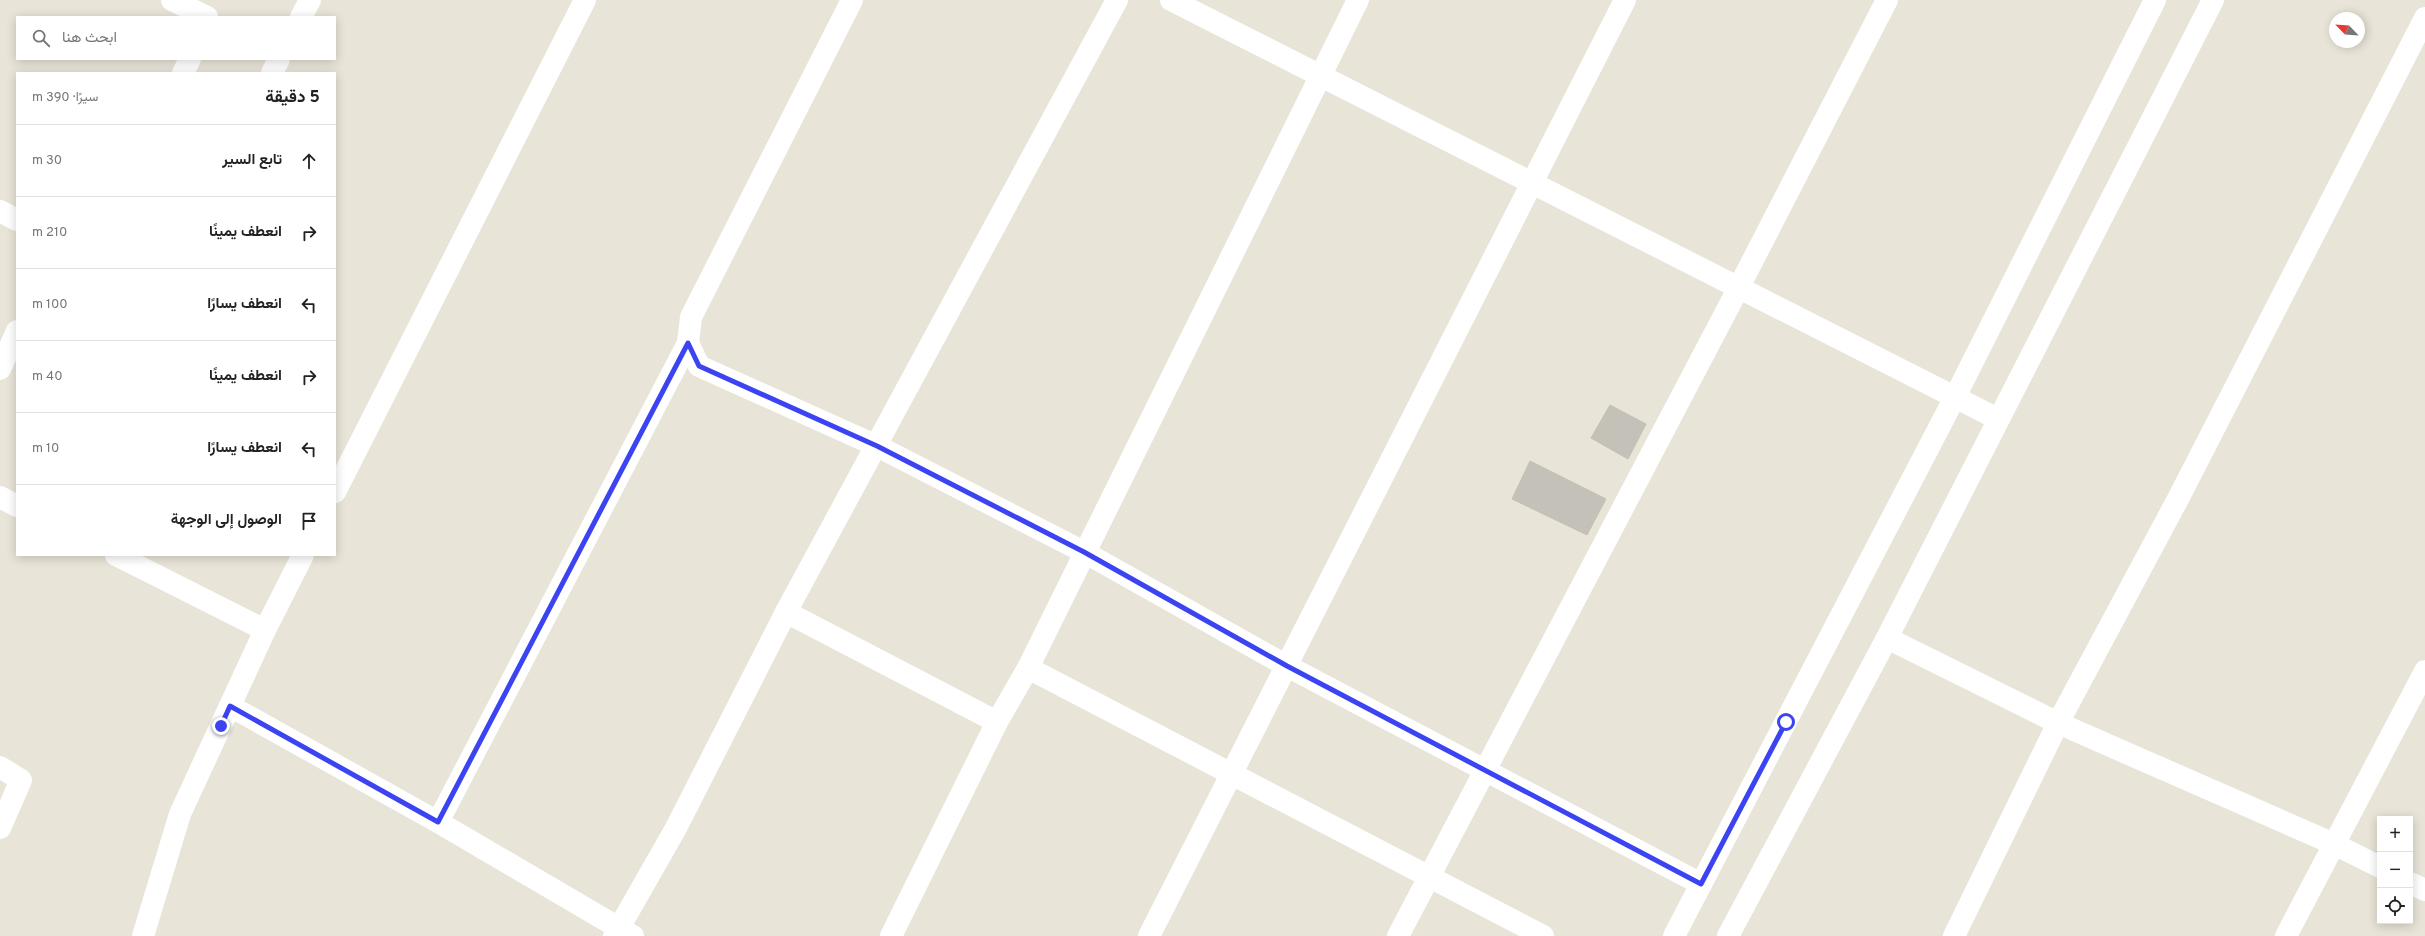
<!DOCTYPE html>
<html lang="ar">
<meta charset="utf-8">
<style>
:root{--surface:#fff;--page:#f2f2f2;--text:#222;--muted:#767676;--line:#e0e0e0}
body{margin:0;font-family:Overpass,Vazirmatn,sans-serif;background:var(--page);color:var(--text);direction:rtl}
.controls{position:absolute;right:12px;bottom:12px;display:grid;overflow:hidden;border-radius:0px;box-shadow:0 2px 10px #0003}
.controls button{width:36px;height:36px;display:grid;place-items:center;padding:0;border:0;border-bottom:1px solid var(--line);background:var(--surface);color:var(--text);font:20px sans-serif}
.compass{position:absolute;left:2329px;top:12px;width:36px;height:36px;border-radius:50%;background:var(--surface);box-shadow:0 2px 10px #0003;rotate:295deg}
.stop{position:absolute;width:12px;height:12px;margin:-9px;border:3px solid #3c43f2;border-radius:50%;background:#fff}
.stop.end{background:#3c43f2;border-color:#fff;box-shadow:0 1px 4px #0008}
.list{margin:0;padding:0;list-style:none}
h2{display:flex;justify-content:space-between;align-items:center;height:52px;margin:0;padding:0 16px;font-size:17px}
h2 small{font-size:13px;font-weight:400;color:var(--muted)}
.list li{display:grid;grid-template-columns:26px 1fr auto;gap:12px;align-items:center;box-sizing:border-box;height:72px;padding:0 16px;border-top:1px solid var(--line)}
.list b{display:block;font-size:15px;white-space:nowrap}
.list em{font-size:13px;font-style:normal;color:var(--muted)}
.icon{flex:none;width:22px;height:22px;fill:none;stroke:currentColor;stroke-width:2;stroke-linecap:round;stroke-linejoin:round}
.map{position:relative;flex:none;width:2425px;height:936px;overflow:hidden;direction:ltr}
.search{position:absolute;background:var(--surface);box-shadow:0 2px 10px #0003;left:16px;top:16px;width:320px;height:44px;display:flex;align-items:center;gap:10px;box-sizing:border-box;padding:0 14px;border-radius:0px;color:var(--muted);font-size:15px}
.panel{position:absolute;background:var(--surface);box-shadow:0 2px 10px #0003;left:16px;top:72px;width:320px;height:484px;border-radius:0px;direction:rtl}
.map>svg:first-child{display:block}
.building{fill:#c4c1b8;stroke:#c4c0b2}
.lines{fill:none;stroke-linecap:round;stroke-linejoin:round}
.minor{stroke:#fff;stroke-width:22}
.route{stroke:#3c43f2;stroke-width:5}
</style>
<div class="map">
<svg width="2425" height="936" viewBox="0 0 2425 936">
<rect width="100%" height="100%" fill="#e9e4d8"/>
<g class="building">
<polygon points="1610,405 1646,424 1628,459 1591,438"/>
<polygon points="1530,461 1606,499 1587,535 1512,499"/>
</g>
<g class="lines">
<g class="minor">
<polyline points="172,0 207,17"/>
<polyline points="852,0 691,317 688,343 699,366 877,446 1084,552 1287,666 1701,884"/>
<polyline points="1171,0 1998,419"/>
<polyline points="301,17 310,0"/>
<polyline points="183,73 190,59"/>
<polyline points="272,73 279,59"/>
<polyline points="0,211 17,220"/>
<polyline points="0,369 17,331"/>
<polyline points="335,492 585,0"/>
<polyline points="0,497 17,506"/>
<polyline points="116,555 265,630"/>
<polyline points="786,612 997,722"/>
<polyline points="1887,638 2058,723 2334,844 2380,867"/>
<polyline points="1028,668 1543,936"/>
<polyline points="230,706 438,822 619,928 614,936"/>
<polyline points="0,767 21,780 0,828"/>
<polyline points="438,822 688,343"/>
<polyline points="2410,883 2425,890"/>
<polyline points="143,936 180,814 265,630 303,555"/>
<polyline points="633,936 619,928 676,828 786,612 1117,0"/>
<polyline points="891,936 997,722 1028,668 1358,0"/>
<polyline points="1149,936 1625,0"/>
<polyline points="1398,936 1739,287 1887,0"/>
<polyline points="1674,936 1955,397 2155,0"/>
<polyline points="1728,936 1887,638 2213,0"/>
<polyline points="1954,936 2058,723 2179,497 2425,18"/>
<polyline points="2286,936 2425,671"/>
</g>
</g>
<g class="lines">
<polyline class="route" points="221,726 230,706 438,822 688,343 699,366 877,446 1084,552 1287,666 1701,884 1786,722"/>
</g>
</svg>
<div class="controls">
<button>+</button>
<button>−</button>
<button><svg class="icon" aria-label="locate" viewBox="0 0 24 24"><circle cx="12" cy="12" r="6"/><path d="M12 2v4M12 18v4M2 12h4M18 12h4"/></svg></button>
</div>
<svg class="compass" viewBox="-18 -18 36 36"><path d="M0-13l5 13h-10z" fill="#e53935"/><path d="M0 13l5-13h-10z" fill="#767676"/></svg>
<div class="stop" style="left:1786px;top:722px"></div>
<div class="stop end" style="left:221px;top:726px"></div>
<div class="search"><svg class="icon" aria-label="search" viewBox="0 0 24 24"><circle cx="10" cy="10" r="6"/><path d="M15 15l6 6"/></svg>ابحث هنا</div>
<section class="panel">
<h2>5 دقيقة<small>سيرًا · 390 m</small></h2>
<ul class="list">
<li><svg class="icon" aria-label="ahead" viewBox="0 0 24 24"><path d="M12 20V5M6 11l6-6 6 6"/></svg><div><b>تابع السير</b></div><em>30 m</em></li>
<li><svg class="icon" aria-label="right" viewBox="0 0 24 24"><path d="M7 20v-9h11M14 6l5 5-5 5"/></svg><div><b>انعطف يمينًا</b></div><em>210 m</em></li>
<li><svg class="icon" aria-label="left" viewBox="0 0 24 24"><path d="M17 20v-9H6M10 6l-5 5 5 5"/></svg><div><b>انعطف يسارًا</b></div><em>100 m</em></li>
<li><svg class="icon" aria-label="right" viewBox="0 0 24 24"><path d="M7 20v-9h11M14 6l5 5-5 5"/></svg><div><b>انعطف يمينًا</b></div><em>40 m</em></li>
<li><svg class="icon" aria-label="left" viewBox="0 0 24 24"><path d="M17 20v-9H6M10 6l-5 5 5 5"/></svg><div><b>انعطف يسارًا</b></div><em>10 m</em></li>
<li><svg class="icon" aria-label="arrive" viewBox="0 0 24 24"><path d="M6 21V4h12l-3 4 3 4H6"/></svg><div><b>الوصول إلى الوجهة</b></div></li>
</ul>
</section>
</div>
